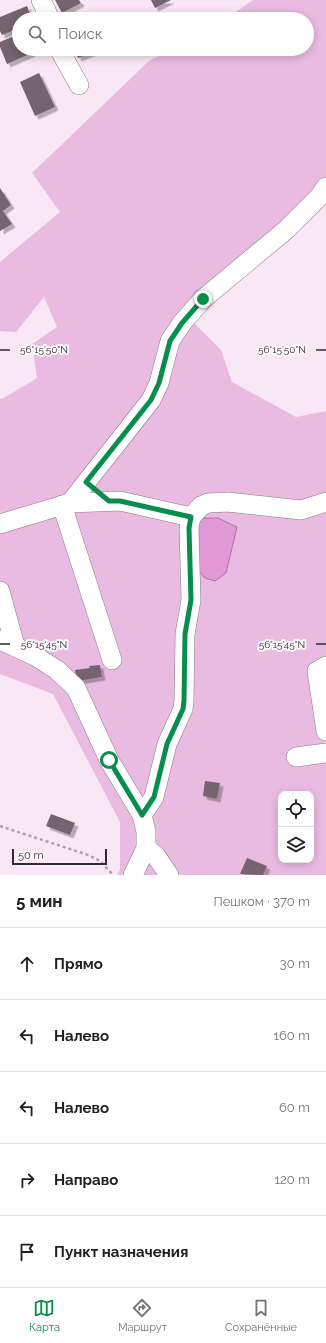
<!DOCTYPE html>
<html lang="ru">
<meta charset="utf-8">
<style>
:root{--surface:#fff;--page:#f2f2f2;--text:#202124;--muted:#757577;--line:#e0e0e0;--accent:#088e4c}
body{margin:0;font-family:Raleway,sans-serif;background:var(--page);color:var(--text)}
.controls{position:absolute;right:12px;bottom:12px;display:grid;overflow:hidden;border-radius:8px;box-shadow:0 2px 10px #0003}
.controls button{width:36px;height:36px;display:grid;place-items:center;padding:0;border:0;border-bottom:1px solid var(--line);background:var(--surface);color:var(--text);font:20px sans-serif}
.scale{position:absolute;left:12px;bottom:10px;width:95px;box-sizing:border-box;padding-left:4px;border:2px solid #322b31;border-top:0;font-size:11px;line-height:14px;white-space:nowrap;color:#322b31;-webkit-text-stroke:3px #fdf9fc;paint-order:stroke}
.stop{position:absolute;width:12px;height:12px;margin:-9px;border:3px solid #088e4c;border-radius:50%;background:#fff}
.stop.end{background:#088e4c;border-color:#fff;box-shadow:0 1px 4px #0008}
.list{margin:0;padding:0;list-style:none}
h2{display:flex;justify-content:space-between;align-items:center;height:52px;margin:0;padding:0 16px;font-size:17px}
h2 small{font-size:13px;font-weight:400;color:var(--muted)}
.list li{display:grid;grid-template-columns:26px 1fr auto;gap:12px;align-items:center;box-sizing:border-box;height:72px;padding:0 16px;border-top:1px solid var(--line)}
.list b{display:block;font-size:15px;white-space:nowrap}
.list em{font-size:13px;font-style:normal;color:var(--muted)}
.icon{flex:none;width:22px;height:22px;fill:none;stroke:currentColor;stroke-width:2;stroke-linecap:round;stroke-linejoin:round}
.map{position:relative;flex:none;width:326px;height:875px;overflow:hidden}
.search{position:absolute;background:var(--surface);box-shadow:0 2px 10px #0003;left:12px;right:12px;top:12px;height:44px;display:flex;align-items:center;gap:10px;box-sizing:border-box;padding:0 14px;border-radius:22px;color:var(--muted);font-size:15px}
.sheet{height:412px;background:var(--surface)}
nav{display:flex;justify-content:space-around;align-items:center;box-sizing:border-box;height:56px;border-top:1px solid var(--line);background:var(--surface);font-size:11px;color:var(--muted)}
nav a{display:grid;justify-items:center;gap:2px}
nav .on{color:var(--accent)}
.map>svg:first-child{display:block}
.green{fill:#eabbe1;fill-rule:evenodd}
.water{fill:#e198d4;stroke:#ac77a3}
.building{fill:#746470;filter:url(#shadow)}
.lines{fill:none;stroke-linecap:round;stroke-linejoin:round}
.minor-casing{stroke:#8a7a86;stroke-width:20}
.path{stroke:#ad9faa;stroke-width:2.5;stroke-dasharray:3 3;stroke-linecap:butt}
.minor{stroke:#fff;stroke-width:19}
.route{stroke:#088e4c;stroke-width:5}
.ticks{fill:none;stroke:#322b31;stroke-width:1.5}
.ticks-label{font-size:10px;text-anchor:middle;fill:#322b31;stroke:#fdf9fc;stroke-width:4;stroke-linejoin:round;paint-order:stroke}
</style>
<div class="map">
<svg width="326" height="875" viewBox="0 0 326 875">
<defs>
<filter id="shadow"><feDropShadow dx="3.5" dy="3.5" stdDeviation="0" flood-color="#0004"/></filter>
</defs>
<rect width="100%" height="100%" fill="#f9e7f5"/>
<path class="green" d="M253,0H326V178L186,315L221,350L232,382L296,417L326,411V875H117L120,869V822L53,694L0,674V398L2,399L37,378L32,344L57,327L44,297L16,332L0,331V262L60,212L32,173L150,60L175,49H307V19H226ZM281,794H311V860H281Z"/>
<polygon class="water" points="204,518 218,518 237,527 226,573 215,581 205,578 198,570 194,524"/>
<g class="building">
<polygon points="55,0 79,0 81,3 62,13"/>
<polygon points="151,0 171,0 155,8"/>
<polygon points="27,6 32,19 19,19 19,28 2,35 0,31 0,17"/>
<polygon points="19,34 19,49 31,49 32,53 7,64 0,47 0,42"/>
<polygon points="75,49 101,49 78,58"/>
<polygon points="39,73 55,107 35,116 20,82"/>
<polygon points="0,188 11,205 3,211 12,224 0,231"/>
<polygon points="100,665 102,677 77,681 75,670 90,668 89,666"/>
<polygon points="205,781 220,783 217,799 203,796"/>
<polygon points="51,814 75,823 70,835 46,826"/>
<polygon points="247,858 267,866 263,875 240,874"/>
</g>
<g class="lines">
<defs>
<g id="minor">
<polyline points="41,0 50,19"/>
<polyline points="59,49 79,85"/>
<polyline points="70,503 151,400 159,383 170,341 182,323 203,299 287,229 319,197 326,187"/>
<polyline points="62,505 112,660"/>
<polyline points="0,524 70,503 120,501 191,517 201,506 208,503 228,502 301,510 326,502"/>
<polyline points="0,591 15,646"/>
<polyline points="0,640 35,656 57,670 76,688 109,760 142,815 146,832 146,848 133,875"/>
<polyline points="326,666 317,671 326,731"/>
<polyline points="296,757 326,753"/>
<polyline points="142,815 154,797 167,744 183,709 184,701 185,634 191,600 189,528 191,517"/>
<polyline points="146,848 156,856 169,875"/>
</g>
</defs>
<use href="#minor" class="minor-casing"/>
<polyline class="path" points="0,826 88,855 100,861 113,875"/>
<use href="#minor" class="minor"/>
</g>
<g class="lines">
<polyline class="route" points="109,760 142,815 154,797 167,744 183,709 184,701 185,634 191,600 189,528 191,517 120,501 109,501 86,482 151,400 159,383 170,341 182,323 203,299"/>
</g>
<path class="ticks" d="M0,350H10M316,350H326M0,644H10M316,644H326"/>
<g class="ticks-label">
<text x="44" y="353">56°15'50"N</text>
<text x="282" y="353">56°15'50"N</text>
<text x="44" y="648">56°15'45"N</text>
<text x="282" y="648">56°15'45"N</text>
</g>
</svg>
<div class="controls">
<button><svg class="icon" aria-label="locate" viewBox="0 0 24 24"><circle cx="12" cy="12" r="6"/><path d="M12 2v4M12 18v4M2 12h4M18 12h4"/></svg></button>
<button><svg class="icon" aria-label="layers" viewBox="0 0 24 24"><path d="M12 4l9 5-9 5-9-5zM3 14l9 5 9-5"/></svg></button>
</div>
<div class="scale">50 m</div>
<div class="stop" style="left:109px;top:760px"></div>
<div class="stop end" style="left:203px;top:299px"></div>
<div class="search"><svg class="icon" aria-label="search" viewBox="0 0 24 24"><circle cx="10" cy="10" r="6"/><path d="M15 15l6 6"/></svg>Поиск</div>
</div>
<section class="sheet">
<h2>5 мин<small>Пешком · 370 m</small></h2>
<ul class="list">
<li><svg class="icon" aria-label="ahead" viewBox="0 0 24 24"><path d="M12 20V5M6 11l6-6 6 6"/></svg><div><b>Прямо</b></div><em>30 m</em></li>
<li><svg class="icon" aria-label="left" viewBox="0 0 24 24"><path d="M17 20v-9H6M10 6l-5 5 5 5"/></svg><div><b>Налево</b></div><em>160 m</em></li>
<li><svg class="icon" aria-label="left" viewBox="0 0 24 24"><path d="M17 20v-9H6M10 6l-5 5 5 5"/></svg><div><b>Налево</b></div><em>60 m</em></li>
<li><svg class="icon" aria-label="right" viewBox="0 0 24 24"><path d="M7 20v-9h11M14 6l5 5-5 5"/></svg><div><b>Направо</b></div><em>120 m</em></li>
<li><svg class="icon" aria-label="arrive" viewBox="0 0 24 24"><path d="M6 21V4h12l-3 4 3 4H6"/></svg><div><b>Пункт назначения</b></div></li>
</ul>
</section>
<nav>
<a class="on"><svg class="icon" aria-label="map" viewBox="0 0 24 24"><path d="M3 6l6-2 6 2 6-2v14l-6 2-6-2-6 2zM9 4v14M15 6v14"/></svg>Карта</a>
<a><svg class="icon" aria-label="directions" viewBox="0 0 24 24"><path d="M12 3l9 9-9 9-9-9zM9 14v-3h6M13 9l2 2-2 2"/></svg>Маршрут</a>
<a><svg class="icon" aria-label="saved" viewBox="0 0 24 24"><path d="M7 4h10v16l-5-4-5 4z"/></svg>Сохранённые</a>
</nav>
